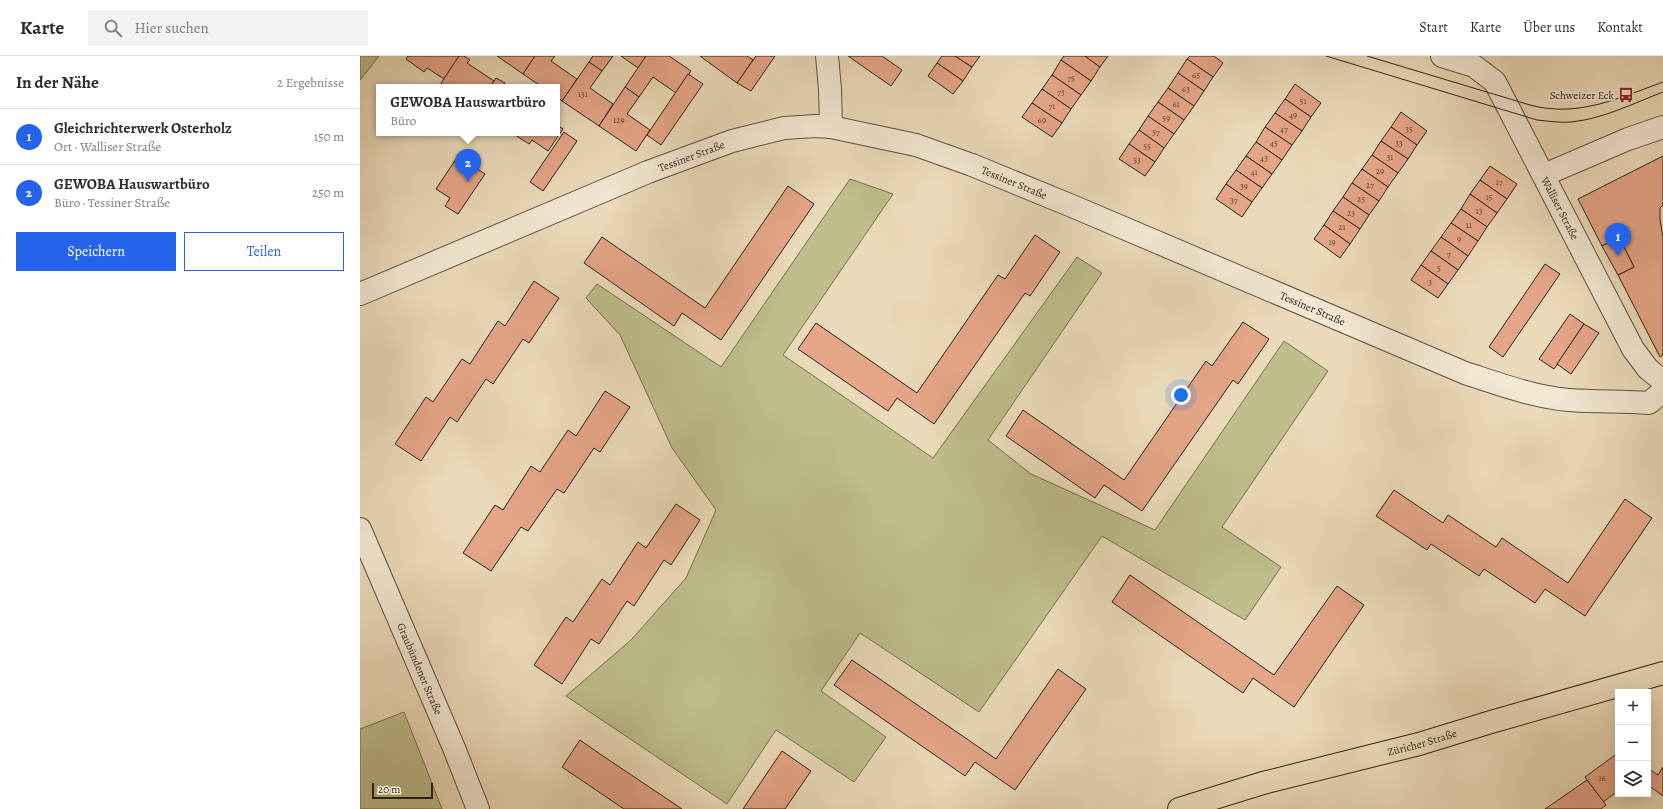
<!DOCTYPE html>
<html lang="de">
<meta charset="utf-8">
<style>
:root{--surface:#fff;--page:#f2f2f3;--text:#2b2b33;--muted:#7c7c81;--line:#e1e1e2;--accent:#2563eb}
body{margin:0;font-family:Alegreya,serif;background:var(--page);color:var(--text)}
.controls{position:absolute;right:12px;bottom:12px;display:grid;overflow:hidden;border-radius:0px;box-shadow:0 4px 16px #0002}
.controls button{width:36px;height:36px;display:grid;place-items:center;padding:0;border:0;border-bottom:1px solid var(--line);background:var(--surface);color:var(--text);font:20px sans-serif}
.scale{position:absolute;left:12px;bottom:10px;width:61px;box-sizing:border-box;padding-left:4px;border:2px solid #2d2419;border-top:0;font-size:11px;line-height:14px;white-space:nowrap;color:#2d2419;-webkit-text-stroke:3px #f2e7d2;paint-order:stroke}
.you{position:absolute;left:821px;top:339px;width:14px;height:14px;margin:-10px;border:3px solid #fff;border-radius:50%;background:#1a73e8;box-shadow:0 0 0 6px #1a73e833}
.badge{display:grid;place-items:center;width:26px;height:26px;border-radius:50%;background:var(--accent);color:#fff;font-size:13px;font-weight:700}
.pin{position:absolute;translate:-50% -33px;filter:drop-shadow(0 1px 2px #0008)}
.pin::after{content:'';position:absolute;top:21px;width:14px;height:12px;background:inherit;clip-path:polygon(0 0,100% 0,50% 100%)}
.popup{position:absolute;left:16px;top:28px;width:184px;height:52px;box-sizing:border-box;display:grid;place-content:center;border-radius:0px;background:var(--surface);filter:drop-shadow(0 1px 3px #0005);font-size:13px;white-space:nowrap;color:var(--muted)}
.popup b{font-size:15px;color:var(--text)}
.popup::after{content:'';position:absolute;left:50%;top:100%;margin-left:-8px;border:8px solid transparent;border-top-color:var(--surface)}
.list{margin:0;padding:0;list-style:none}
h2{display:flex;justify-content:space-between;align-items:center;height:52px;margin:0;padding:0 16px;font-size:17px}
h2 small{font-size:13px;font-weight:400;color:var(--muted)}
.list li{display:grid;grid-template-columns:26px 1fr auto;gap:12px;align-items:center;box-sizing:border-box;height:56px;padding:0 16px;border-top:1px solid var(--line)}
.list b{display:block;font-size:15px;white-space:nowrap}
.list p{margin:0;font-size:13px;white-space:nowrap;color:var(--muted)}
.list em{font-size:13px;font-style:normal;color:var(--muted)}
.actions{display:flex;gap:8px;padding:12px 16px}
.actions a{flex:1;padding:9px 0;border:1px solid var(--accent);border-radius:0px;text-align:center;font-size:14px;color:var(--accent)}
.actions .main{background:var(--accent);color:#fff}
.icon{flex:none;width:22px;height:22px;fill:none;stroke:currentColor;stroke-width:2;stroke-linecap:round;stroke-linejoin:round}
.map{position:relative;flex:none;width:1303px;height:753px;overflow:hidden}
header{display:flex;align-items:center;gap:24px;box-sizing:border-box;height:56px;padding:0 20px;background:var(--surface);border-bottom:1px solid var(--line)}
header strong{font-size:19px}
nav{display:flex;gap:22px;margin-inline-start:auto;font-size:14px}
.search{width:280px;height:36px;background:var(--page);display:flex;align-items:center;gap:10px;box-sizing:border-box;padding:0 14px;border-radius:0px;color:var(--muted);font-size:15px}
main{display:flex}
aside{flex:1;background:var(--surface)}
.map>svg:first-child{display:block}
.green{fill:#bebd8b;stroke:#767052}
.building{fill:#e5a587;stroke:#2d2419}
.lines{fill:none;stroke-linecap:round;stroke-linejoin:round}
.minor-casing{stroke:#5c5241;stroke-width:24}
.major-casing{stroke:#2d2419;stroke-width:24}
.minor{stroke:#f2e7d2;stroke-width:22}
.major{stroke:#ebdab9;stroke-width:22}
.tram{stroke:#2d2419;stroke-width:1}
.labels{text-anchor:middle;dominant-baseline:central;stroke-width:3.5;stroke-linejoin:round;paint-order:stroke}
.number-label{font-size:9px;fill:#5b4434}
.poi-label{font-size:11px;fill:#2d2419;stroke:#f2e7d2;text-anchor:end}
.street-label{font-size:11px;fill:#2d2419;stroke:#f2e7d2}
</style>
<header>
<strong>Karte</strong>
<div class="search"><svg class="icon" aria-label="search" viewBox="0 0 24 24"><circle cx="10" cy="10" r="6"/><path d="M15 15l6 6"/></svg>Hier suchen</div>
<nav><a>Start</a><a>Karte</a><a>Über uns</a><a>Kontakt</a></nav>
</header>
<main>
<aside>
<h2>In der Nähe<small>2 Ergebnisse</small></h2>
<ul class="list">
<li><span class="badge">1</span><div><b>Gleichrichterwerk Osterholz</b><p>Ort · Walliser Straße</p></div><em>150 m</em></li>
<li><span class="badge">2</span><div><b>GEWOBA Hauswartbüro</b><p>Büro · Tessiner Straße</p></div><em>250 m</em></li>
</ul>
<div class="actions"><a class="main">Speichern</a><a>Teilen</a></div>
</aside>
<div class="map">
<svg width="1303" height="753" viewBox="0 0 1303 753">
<rect width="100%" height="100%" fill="#ebdab9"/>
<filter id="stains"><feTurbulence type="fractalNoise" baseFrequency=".005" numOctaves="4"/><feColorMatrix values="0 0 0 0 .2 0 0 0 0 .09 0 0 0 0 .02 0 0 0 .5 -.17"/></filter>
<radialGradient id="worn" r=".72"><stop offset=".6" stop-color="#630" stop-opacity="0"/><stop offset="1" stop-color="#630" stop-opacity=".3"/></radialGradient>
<g class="green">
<polygon points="0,0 19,0 0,24"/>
<polygon points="490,123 533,138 423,299 573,402 717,201 742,217 628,384 671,418 795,474 924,285 968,315 862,471 921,511 885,564 742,480 619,656 500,577 461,635 526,681 494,726 416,674 367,748 206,640 271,584 326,522 356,454 312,392 260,279 226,242 237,228 361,311"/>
<polygon points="44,656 82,753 0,753 0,673"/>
</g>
<g class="building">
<polygon points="48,0 98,0 99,1 84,23 67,12 64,16 46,3"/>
<polygon points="99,0 104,0 110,4 107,7 134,25 130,31 87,31 81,27"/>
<polygon points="137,0 175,0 163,18"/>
<polygon points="175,0 195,0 191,5 217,23 202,45 197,41 197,31 182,31 163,18"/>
<polygon points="233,0 253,0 242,15 229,6"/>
<polygon points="261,0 286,0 278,12"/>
<polygon points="286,0 309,0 331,15 316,37 293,21 279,41 265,31"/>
<polygon points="340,0 387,0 393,4 377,27"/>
<polygon points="396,0 415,0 391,35 377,27"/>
<polygon points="488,0 522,0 542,14 531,30"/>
<polygon points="582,0 595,0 612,11 603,25 577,7"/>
<polygon points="595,0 620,0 612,11"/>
<polygon points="704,0 725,0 740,11 731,25 701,4"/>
<polygon points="725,0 748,0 740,11"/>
<polygon points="830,0 854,0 863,7 853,21 827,3"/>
<polygon points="827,3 853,21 844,35 818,17"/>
<polygon points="701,4 731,25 721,39 692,19"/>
<polygon points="229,6 242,15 230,32 253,48 239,70 202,45"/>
<polygon points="577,7 603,25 593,38 568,20"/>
<polygon points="818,17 844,35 834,50 808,32"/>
<polygon points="328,18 343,28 301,89 287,79"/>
<polygon points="692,19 721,39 711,53 682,33"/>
<polygon points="136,22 145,27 142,31 130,31"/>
<polygon points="935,28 961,47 951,61 925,43"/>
<polygon points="265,31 279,41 267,58 290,74 276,95 239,70"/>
<polygon points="808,32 834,50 824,64 798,46"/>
<polygon points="682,33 711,53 702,67 672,47"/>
<polygon points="925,43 951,61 942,75 915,57"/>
<polygon points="798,46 824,64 814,78 788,60"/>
<polygon points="672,47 702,67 692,81 662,61"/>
<polygon points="1041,56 1067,75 1057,89 1031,71"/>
<polygon points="915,57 942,75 932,89 905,71"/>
<polygon points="788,60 814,78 804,92 779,74"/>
<polygon points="197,69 203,73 188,95 172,84 169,88 152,77 197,77"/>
<polygon points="905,71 932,89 922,104 896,86"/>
<polygon points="1031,71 1057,89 1048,103 1021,85"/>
<polygon points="779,74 804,92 795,106 769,88"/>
<polygon points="204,76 217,85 183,135 170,126"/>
<polygon points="1021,85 1048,103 1038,117 1012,99"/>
<polygon points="896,86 922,104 912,118 886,100"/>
<polygon points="769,88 795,106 785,120 759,103"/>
<polygon points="1012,99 1038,117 1028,131 1002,113"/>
<polygon points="98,100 125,118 98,158 85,150 90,142 76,133"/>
<polygon points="886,100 912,118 902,132 876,114"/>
<polygon points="1303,100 1303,149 1300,152 1300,163 1303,182 1303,299 1300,301 1258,219 1274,211 1259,181 1242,190 1218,143"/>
<polygon points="1130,110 1157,128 1147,143 1120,124"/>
<polygon points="1002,113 1028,131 1019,145 992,127"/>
<polygon points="876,114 902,132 892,146 866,128"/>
<polygon points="1120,124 1147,143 1137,157 1110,138"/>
<polygon points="992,127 1019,145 1009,159 983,141"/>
<polygon points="866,128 892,146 882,161 856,143"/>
<polygon points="428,130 454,148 361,284 322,257 314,270 224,207 242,181 345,252"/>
<polygon points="1110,138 1137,157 1127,171 1101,153"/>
<polygon points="983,141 1009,159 1000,173 973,155"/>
<polygon points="1101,153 1127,171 1118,185 1091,167"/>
<polygon points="973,155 1000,173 990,188 964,169"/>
<polygon points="1091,167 1118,185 1108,200 1081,181"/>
<polygon points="964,169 990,188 980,202 954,183"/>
<polygon points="675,179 700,196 670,240 665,237 574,368 537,342 528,355 438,293 456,267 557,337 638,219 645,223"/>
<polygon points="1081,181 1108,200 1098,214 1071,195"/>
<polygon points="1259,181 1274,211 1258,219 1242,190"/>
<polygon points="1071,195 1098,214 1088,228 1061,209"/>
<polygon points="1185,208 1200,218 1143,301 1129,291"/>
<polygon points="1061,209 1088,228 1078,242 1051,224"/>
<polygon points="174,225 199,242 169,287 163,283 133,328 126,323 97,366 90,361 61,405 35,388 66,341 73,346 102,303 110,308 138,265 145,270"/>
<polygon points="1210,258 1224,268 1194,313 1179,303"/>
<polygon points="883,266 909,283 878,328 873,324 782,455 744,429 735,442 646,380 663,354 764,424 846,305 852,310"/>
<polygon points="1224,268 1239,277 1211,318 1197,308"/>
<polygon points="245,335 270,351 240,396 234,392 204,437 197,433 168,475 161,471 131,515 103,497 135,449 143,454 171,410 180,416 208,374 216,380"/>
<polygon points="1034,434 1083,467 1088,459 1136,491 1142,482 1208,527 1265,443 1292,462 1225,560 1185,533 1175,547 1124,513 1119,520 1071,488 1067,494 1016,460"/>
<polygon points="316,448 340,464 311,509 304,504 274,550 267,545 239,588 231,583 202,628 174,609 206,561 213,566 242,523 250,529 278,486 286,492"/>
<polygon points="770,519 914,619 977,530 1004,549 934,651 893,622 883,637 752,546"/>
<polygon points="492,604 636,703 698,613 726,633 655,734 615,706 605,720 474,629"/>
<polygon points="220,684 240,698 322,753 264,753 202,711"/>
<polygon points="422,695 451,715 425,753 383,753"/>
<polygon points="1258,697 1258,735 1243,746 1225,721"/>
<polygon points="1303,711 1303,740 1288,729 1288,714 1289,713 1298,719"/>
<polygon points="1227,724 1246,749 1241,753 1185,753"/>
</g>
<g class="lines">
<defs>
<g id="minor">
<polyline points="467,0 470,33 471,71"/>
<path id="s1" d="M1082,0L1114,10L1135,26L1273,293L1288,313L1303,325"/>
<polyline points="1184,119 1268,83 1303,71"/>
<path id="s2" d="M0,238L288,116L372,85L424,72L455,70L471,71L556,89L612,109L712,150L1105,317C1139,328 1174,341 1209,344C1236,346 1263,345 1289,347L1303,335"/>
<path id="s3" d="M0,473L94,692L118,753"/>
</g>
<g id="major">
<path id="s4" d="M819,753L903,727L1059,688L1131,666L1303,617"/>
</g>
</defs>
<use href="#minor" class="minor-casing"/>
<use href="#major" class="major-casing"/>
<use href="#minor" class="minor"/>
<use href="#major" class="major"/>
<g class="tram">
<path d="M966,0L1177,64C1188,65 1200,67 1211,66C1243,63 1274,47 1303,36"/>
<path d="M1007,0L1170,49C1218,62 1259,42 1303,26"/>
</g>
</g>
<defs>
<symbol id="bus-bare" viewBox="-9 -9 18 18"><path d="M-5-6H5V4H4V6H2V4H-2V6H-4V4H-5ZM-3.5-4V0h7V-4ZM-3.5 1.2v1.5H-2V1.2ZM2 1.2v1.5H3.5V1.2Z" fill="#8f2418" stroke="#f2e7d2" stroke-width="2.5" paint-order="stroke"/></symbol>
</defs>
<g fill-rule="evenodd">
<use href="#bus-bare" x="1255" y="28" width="22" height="22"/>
</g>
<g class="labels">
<g class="number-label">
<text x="836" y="19">65</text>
<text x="711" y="22">75</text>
<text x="826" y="33">63</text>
<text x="701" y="36">73</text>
<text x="223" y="38">131</text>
<text x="943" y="45">51</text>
<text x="816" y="48">61</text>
<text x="692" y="50">71</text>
<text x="933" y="59">49</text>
<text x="806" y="62">59</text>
<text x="259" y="64">129</text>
<text x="682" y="64">69</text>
<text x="924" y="73">47</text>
<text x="1049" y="73">35</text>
<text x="796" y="76">57</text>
<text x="914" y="87">45</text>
<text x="1039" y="87">33</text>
<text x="787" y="90">55</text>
<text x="1030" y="101">31</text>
<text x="904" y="102">43</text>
<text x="777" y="104">53</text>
<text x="1020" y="115">29</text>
<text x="894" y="116">41</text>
<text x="1139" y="126">17</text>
<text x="1010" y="129">27</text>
<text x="884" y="130">39</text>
<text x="1129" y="141">15</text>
<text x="1001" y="143">25</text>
<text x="874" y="144">37</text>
<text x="1119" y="155">13</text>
<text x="991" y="157">23</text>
<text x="1109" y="169">11</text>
<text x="982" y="171">21</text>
<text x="1099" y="183">9</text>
<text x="972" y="186">19</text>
<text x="1089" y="198">7</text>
<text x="1079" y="212">5</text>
<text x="1070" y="226">3</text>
<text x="1242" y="722">16</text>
</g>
<g class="poi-label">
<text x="1254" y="39">Schweizer Eck</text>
</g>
<g class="street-label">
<text stroke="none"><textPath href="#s2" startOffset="359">Tessiner Straße</textPath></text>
<text stroke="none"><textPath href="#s2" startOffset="695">Tessiner Straße</textPath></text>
<text stroke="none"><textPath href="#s1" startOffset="202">Walliser Straße</textPath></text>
<text stroke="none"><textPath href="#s2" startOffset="1019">Tessiner Straße</textPath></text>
<text stroke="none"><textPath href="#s3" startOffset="152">Graubündener Straße</textPath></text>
<text stroke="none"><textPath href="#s4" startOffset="252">Züricher Straße</textPath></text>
</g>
</g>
<rect width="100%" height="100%" filter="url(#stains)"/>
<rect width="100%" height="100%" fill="url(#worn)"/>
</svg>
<div class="controls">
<button>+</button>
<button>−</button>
<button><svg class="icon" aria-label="layers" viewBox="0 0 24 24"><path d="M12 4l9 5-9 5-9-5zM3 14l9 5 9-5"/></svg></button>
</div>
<div class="scale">20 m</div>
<div class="you"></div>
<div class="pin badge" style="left:1258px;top:200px">1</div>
<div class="pin badge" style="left:108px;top:126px">2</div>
<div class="popup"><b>GEWOBA Hauswartbüro</b>Büro</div>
</div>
</main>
